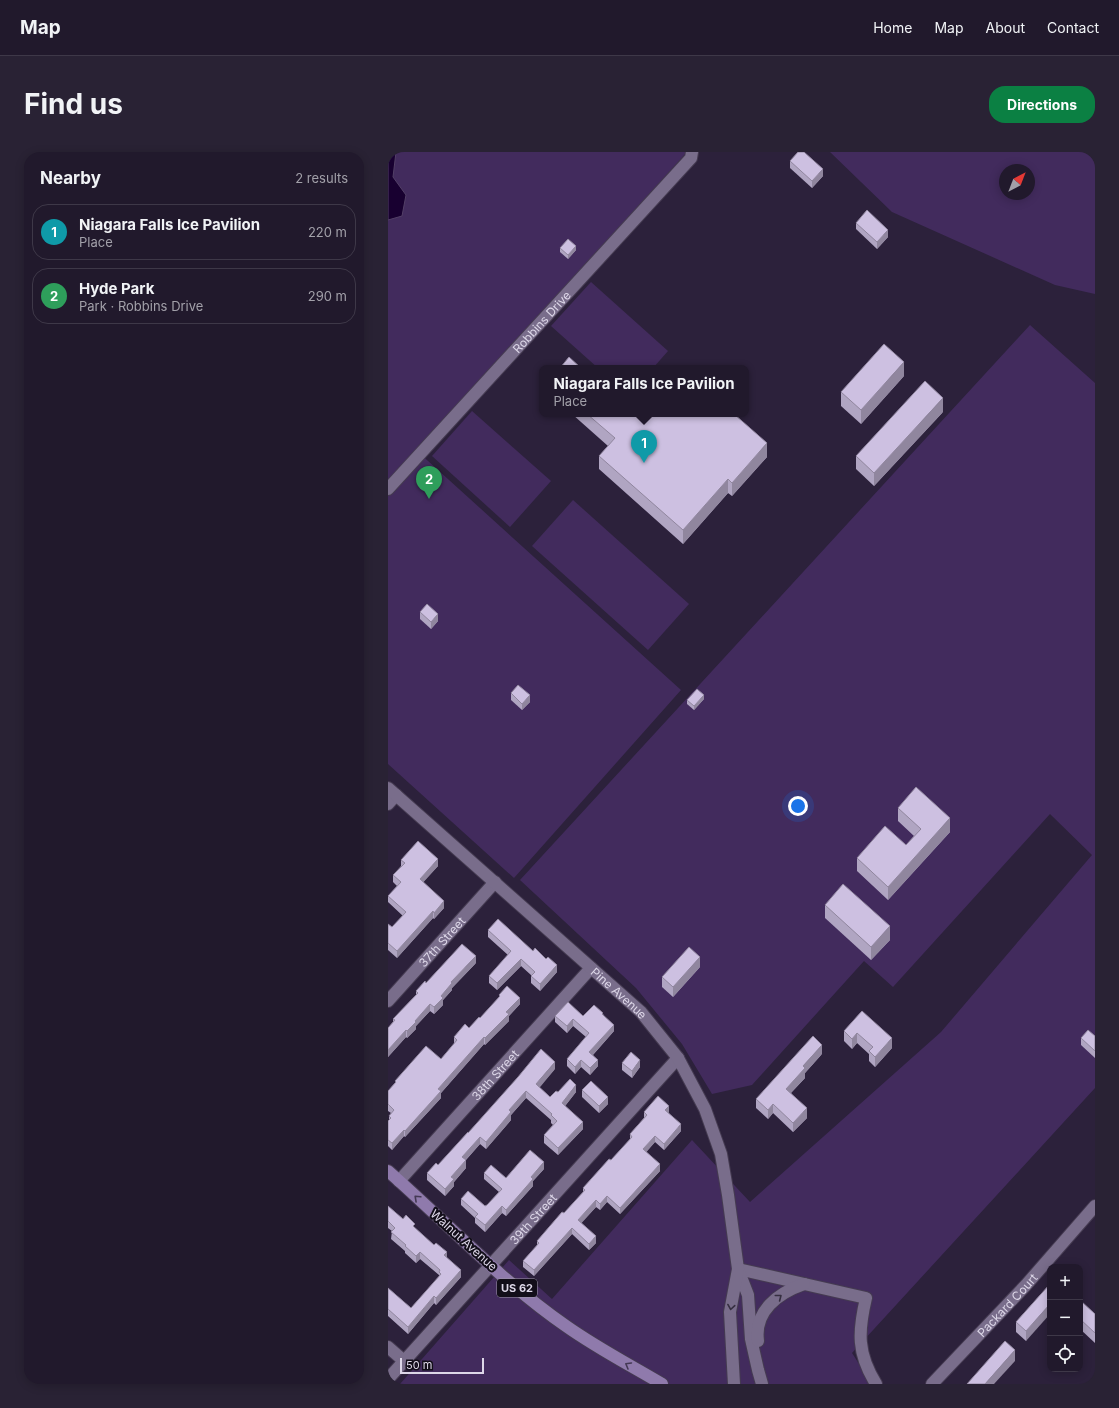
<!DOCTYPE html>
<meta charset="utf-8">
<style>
:root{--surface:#21192c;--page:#292234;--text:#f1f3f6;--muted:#a2a0a9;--line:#3e3848;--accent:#0b8043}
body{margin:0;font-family:Inter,sans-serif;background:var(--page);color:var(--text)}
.controls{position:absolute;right:12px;bottom:12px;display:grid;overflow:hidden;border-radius:8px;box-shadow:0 2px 10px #0003}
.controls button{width:36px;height:36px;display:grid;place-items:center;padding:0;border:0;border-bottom:1px solid var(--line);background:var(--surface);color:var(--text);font:20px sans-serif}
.compass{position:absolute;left:611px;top:12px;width:36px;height:36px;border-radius:50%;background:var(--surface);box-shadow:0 2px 10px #0003;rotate:42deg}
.scale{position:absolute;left:12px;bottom:10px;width:84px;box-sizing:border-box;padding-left:4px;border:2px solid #ddd7e8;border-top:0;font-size:11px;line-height:14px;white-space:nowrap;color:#ddd7e8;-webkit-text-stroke:3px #120e19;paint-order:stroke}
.you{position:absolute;left:410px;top:654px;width:14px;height:14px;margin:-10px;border:3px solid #fff;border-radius:50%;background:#1a73e8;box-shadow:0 0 0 6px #1a73e833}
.badge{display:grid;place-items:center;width:26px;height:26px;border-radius:50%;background:var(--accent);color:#fff;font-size:13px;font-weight:700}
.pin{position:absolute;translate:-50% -33px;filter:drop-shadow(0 1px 2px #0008)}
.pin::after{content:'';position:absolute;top:21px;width:14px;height:12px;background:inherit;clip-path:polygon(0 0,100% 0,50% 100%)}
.popup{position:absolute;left:151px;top:213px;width:210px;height:52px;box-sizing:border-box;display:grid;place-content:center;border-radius:8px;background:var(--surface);filter:drop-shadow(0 1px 3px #0005);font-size:13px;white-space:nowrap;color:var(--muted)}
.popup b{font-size:15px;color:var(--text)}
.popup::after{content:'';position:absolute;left:50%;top:100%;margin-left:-8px;border:8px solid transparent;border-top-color:var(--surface)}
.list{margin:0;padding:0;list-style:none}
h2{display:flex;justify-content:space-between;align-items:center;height:52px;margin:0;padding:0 16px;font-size:17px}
h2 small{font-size:13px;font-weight:400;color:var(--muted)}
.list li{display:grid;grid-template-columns:26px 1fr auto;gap:12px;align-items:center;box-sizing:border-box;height:56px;margin:0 8px 8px;padding:0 8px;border:1px solid var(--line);border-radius:16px}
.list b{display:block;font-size:15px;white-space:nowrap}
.list p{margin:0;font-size:13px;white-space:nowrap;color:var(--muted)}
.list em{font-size:13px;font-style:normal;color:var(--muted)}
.icon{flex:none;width:22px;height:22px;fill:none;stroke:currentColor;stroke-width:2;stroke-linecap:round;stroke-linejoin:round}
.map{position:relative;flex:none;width:707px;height:1232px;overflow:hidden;border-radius:16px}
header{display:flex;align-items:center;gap:24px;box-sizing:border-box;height:56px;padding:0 20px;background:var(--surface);border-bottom:1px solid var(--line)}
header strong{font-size:19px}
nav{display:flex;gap:22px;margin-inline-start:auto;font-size:14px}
.intro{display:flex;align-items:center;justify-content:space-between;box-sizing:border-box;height:96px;padding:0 24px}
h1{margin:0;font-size:28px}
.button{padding:10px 18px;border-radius:16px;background:var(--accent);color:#fff;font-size:14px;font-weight:700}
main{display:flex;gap:24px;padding:0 24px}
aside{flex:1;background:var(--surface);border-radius:16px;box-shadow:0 2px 10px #0003}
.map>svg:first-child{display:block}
.green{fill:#422b5d;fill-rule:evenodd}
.water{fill:#180030;stroke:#534067}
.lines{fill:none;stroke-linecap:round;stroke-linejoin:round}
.street-casing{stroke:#453b51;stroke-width:14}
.secondary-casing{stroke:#453b51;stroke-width:14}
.primary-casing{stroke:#453b51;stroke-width:14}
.street{stroke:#796d8b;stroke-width:12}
.secondary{stroke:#796d8b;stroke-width:12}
.primary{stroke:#8f7aac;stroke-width:12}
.wall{fill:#b0a5c2}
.shaded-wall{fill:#90869e}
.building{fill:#cdc0e1;stroke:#90869e}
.oneway{stroke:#443954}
.oneway2{stroke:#362f41}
.labels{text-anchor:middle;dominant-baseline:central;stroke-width:4;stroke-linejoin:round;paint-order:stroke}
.shield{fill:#120e19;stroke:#a09baa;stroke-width:1}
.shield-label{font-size:11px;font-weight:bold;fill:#ddd7e8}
.street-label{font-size:12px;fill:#ddd7e8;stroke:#120e19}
</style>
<header>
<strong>Map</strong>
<nav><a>Home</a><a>Map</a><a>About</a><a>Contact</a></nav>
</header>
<div class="intro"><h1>Find us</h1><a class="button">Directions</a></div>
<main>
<aside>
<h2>Nearby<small>2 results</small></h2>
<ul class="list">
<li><span class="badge" style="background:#0f9aa8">1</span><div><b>Niagara Falls Ice Pavilion</b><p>Place</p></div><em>220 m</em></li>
<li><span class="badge" style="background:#2e9e5b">2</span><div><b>Hyde Park</b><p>Park · Robbins Drive</p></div><em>290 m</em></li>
</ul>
</aside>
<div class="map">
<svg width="707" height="1232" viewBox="0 0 707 1232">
<rect width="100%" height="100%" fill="#2c213b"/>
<g class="green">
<polygon points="0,0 299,0 29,299 293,538 126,726 0,612"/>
<path d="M442,0H707V142L667,133L504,60ZM617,18H641V42H617Z"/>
<polygon points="203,130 280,199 265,216 210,216 163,174"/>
<polygon points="642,173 707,231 707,936 464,1201 484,1232 12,1232 121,1108 164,1147 304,988 362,1050 553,880 704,703 662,662 505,835 476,809 364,933 324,942 294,892 248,836 132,728"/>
<polygon points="84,259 163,329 122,375 44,304"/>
<polygon points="185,348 301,452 260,498 144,394"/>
</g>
<polygon class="water" points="0,0 8,0 5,25 18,43 14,64 0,68"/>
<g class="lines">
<defs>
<g id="street">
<path id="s1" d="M0,337L303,6L304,0"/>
<polyline points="0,652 8,643"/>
<path id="s2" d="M0,849L107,730"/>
<path id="s3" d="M11,1029L203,816"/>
<path d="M350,1117L478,1146C470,1180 469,1201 488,1232"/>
<polyline points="0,1195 16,1209"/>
<path id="s4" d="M0,1227L290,906"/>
<path id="s5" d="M544,1232L638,1133L707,1054"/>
</g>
<g id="secondary">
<path id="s6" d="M0,636L253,860L290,906L317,957L333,1002L340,1043L350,1117L360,1143L363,1187L370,1218L374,1232"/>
<path d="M370,1189C366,1159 390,1141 416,1132"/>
<polyline points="346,1232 342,1160 350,1117"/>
</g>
<path id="primary" d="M0,1019C59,1071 113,1129 178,1174C209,1196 242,1213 274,1232"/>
</defs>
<use href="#street" class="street-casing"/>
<use href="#secondary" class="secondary-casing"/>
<use href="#primary" class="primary-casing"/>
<use href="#street" class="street"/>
<use href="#secondary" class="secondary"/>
<use href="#primary" class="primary"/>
</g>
<g class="wall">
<polygon points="402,9 435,24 424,36 402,16"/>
<polygon points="468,71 500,85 489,97 468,77"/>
<polygon points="172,96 188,98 180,107 172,100"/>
<polygon points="516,224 473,272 453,254 453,240"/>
<polygon points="555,260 486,334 468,317 468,304"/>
<polygon points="184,262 346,262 379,305 344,344 340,341 295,392 211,317 211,304 220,294"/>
<polygon points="32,460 50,469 43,477 32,467"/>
<polygon points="123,541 142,550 134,558 123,548"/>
<polygon points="316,547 306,558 299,552 299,548"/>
<polygon points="510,656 562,680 500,748 469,719 469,706 518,693 526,684 510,669"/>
<polygon points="13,708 50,714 35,730 56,756 46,767 45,766 9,806 0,798 0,772 4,775 15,764 0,750 0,744 9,734 5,730 5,723 13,714"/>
<polygon points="437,753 502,788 483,808 437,766"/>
<polygon points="100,778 169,820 152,839 143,831 143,823 133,814 109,838 101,831 101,824 120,803 100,785"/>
<polygon points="88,811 64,836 64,838 55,848 55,853 46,862 42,859 28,874 28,877 19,886 18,885 0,905 0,876 5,870 5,867 28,843 28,839 38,831"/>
<polygon points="312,815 285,845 274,835 274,825"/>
<polygon points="111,843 132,852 121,864 121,869 97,893 96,892 53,941 53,946 17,985 16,984 4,998 0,994 0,969 1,969 1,964 3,961 0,959 0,939 7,931 7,929 53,907 66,892 66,885 81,876 92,866 111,846"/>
<polygon points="474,859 504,896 487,915 481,909 481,902 469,891 464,897 456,889 456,879"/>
<polygon points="215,862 226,879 205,903 210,914 202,923 193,915 187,922 179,914 179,907 198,885 185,874 179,881 167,870 167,864 195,864"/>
<polygon points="707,884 707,906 693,893 693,886"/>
<polygon points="434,902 417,921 417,926 403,941 419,966 405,980 385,961 380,967 368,956 368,947"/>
<polygon points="234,911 252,915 244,926 234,918"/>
<polygon points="167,917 151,935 162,945 170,940 188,940 177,954 195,977 170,1003 156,991 156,983 165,973 163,971 163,968 138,946 123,963 123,968 98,997 92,992 78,1008 78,1016 66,1030 66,1034 57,1044 39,1028 39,1021 50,1013 80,981"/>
<polygon points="194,938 220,952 211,961 194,945"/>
<polygon points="256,960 281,960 280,961 293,979 276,998 267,990 258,1000 272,1019 232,1062 219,1050 212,1058 208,1055 193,1071 208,1091 201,1098 184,1082 146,1124 135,1115 135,1109 149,1094 149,1089 176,1061 195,1041 195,1036 223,1008 242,988 242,982 256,966"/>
<polygon points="156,1017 145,1029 145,1034 118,1064 114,1061 97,1080 87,1071 87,1066 73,1053 73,1047 97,1054 99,1053 111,1040 96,1027 96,1021 118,1026"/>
<polygon points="0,1054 15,1067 27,1077 59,1106 73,1125 48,1153 46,1151 20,1182 0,1164 0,1136 23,1156 51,1125 51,1123 32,1107 28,1111 17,1101 17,1099 3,1087 4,1079 0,1076"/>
<polygon points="662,1132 638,1189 628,1180 628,1170"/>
<polygon points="692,1150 707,1162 707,1191 692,1177"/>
</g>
<g class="shaded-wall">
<polygon points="435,17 435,24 424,36 424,29"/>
<polygon points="500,78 500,85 489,97 489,90"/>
<polygon points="188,94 188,98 180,107 180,103"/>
<polygon points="516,210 516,224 473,272 473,258"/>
<polygon points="555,246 555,260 486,334 486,321"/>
<polygon points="379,291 379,305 344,344 344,331"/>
<polygon points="340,327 340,341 295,392 295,378"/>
<polygon points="50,462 50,469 43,477 43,470"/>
<polygon points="142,543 142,550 134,558 134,552"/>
<polygon points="316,543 316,547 306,558 306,554"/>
<polygon points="562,666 562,680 500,748 500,735"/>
<polygon points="50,707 50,714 32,734 32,727"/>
<polygon points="56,749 56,756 46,767 46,761"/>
<polygon points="45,759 45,766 9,806 9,799"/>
<polygon points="502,774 502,788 483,808 483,795"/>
<polygon points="88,804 88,811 64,836 64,838 55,848 55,853 46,862 46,855 53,844 63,830"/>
<polygon points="312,805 312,815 285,845 285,835"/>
<polygon points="133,807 133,814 109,838 109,831"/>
<polygon points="169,813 169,820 152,839 152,832"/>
<polygon points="132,846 132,852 121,864 121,869 97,893 97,886 118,860"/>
<polygon points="42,852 42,859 28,874 28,877 19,886 19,879 27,869"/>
<polygon points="185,867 185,874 179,881 179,874"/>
<polygon points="226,873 226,879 201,907 201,900"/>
<polygon points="18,878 18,885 0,905 0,898"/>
<polygon points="469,881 469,891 464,897 464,887"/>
<polygon points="96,885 96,892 53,941 53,946 17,985 17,979 50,937"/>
<polygon points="504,886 504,896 487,915 487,905"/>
<polygon points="434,893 434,902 417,921 417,926 398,946 398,937 415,914"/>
<polygon points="193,908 193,915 187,922 187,915"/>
<polygon points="210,908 210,914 202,923 202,916"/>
<polygon points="252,908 252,915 244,926 244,919"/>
<polygon points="167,910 167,917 148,940 148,932"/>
<polygon points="188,933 188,940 174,958 174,951"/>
<polygon points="138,939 138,946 123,963 123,968 98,997 98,990 121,958"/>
<polygon points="220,945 220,952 211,961 211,954"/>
<polygon points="385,952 385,961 380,967 380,958"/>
<polygon points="281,954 281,960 277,964 277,958"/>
<polygon points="419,956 419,966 405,980 405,971"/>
<polygon points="195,970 195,977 170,1003 170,996"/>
<polygon points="293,972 293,979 276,998 276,992"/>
<polygon points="16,978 16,984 4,998 4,991"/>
<polygon points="267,984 267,990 255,1004 255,997"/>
<polygon points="92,985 92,992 74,1012 74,1005"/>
<polygon points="78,1008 78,1016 66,1030 66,1034 57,1044 57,1037 63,1025"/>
<polygon points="156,1010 156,1017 145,1029 145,1034 118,1064 118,1058 143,1025"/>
<polygon points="272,1012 272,1019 232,1062 232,1056"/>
<polygon points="219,1044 219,1050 212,1058 212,1052"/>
<polygon points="208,1048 208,1055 190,1075 190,1068"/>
<polygon points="114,1054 114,1061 97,1080 97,1073"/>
<polygon points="184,1076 184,1082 146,1124 146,1118"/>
<polygon points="208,1084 208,1091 201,1098 201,1092"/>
<polygon points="32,1100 32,1107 28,1111 28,1104"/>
<polygon points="59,1100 59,1107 56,1103"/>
<polygon points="73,1118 73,1125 48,1153 48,1146"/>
<polygon points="46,1144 46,1151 20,1182 20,1175"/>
<polygon points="662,1152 662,1162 638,1189 638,1179"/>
<polygon points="627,1198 627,1209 606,1232 597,1232"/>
</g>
<g class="building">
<polygon points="410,0 416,0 435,17 424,29 402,9"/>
<polygon points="479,58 500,78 489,90 468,71"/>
<polygon points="180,87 188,94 180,103 172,96"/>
<polygon points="496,192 516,210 473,258 453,240"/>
<polygon points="181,205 193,216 172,216"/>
<polygon points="537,229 555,246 486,321 468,304"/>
<polygon points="199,262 346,262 379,291 344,331 340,327 295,378 211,304 227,286"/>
<polygon points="39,452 50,462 43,470 32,460"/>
<polygon points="130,533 142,543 134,552 123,541"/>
<polygon points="309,537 316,543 306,554 299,548"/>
<polygon points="528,635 562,666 500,735 469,706 497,674 518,693 533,677 510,656"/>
<polygon points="30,689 50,707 32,727 56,749 46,761 45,759 9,799 0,791 0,772 4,775 18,760 0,744 13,730 5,723 17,711 13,708"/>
<polygon points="455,732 502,774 483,795 437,753"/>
<polygon points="110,767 145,799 147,796 158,807 160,805 169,813 152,832 143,824 147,820 133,807 109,831 101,824 123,799 100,778"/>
<polygon points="74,792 88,804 63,830 64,831 53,844 55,846 46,855 42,852 27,869 28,870 19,879 18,878 0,898 0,876 7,868 5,867 30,841 28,839 37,829 38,831"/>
<polygon points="301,795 312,805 285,835 274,825"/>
<polygon points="119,834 132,846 118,860 121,862 97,886 96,885 50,937 53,939 17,979 16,978 4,991 0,988 0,969 3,966 1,964 6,958 0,952 0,939 8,930 7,929 38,894 53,907 69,888 66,885 77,872 81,876 91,865 92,866 112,844 111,843"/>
<polygon points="180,850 195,864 206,853 215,861 214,862 226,873 201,900 210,908 202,916 193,908 187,915 179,907 201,881 185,867 179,874 167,864"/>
<polygon points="474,859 504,886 487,905 481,899 485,895 469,881 464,887 456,879"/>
<polygon points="700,878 707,884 707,899 693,886"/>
<polygon points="425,884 434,893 415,914 417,916 398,937 419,956 405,971 385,952 380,958 368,947"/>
<polygon points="153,897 167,910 148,932 162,945 168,939 170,940 182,927 188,933 174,951 195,970 170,996 156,983 169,969 163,963 164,962 138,939 121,958 123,960 98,990 92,985 74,1005 78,1008 63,1025 66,1027 57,1037 39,1021 48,1011 50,1013 80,980 80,981 130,925"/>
<polygon points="243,900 252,908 244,919 234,911"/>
<polygon points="203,929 220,945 211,954 194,938"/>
<polygon points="270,944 281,954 277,958 293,972 276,992 267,984 255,997 272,1012 232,1056 219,1044 212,1052 208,1048 190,1068 208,1084 201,1092 184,1076 146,1118 135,1109 151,1091 149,1089 174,1060 176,1061 197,1038 195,1036 221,1007 223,1008 244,985 242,982 259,963 256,960"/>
<polygon points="142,998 156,1010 143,1025 145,1027 118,1058 114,1054 97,1073 87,1065 90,1062 73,1047 80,1039 97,1054 99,1053 114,1037 96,1021 103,1013 118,1026"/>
<polygon points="0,1054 15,1067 18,1063 27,1072 25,1074 46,1093 48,1091 59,1100 56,1103 73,1118 48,1146 46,1144 20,1175 0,1157 0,1136 23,1156 53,1122 51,1120 52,1118 32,1100 28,1104 17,1094 18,1093 3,1080 7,1076 0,1069"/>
<polygon points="662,1132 662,1152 638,1179 628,1170"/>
<polygon points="693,1149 707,1162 707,1181 692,1167 692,1150"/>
<polygon points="617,1189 627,1198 597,1232 579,1232"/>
</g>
<defs><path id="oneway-chevron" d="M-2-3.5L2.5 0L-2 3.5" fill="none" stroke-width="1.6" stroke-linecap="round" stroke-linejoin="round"/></defs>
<g class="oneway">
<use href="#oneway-chevron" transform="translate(29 1046) rotate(-137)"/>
<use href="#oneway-chevron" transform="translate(240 1213) rotate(-150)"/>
</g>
<g class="oneway2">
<use href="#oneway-chevron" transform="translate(391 1145) rotate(-38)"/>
<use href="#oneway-chevron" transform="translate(343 1155) rotate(99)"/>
</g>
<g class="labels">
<rect class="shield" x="109" y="1127" width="40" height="18" rx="3"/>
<g class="shield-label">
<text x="129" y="1136">US 62</text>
</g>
<g class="street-label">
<text stroke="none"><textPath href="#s1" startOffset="227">Robbins Drive</textPath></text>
<text stroke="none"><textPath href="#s2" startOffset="80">37th Street</textPath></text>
<text stroke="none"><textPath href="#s6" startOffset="309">Pine Avenue</textPath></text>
<text stroke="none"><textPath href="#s3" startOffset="143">38th Street</textPath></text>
<text stroke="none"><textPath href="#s4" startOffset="216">39th Street</textPath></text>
<text transform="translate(76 1088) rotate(42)">Walnut Avenue</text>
<text stroke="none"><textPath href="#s5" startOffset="109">Packard Court</textPath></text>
</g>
</g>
</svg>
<div class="controls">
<button>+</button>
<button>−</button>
<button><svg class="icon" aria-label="locate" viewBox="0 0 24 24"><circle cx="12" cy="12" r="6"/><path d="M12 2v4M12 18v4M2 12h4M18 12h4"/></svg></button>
</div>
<svg class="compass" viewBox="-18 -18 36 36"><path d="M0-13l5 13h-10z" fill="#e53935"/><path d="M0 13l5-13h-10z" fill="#a2a0a9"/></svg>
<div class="scale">50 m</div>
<div class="you"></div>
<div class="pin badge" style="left:256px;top:311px;background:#0f9aa8">1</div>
<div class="popup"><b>Niagara Falls Ice Pavilion</b>Place</div>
<div class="pin badge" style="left:41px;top:347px;background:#2e9e5b">2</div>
</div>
</main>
